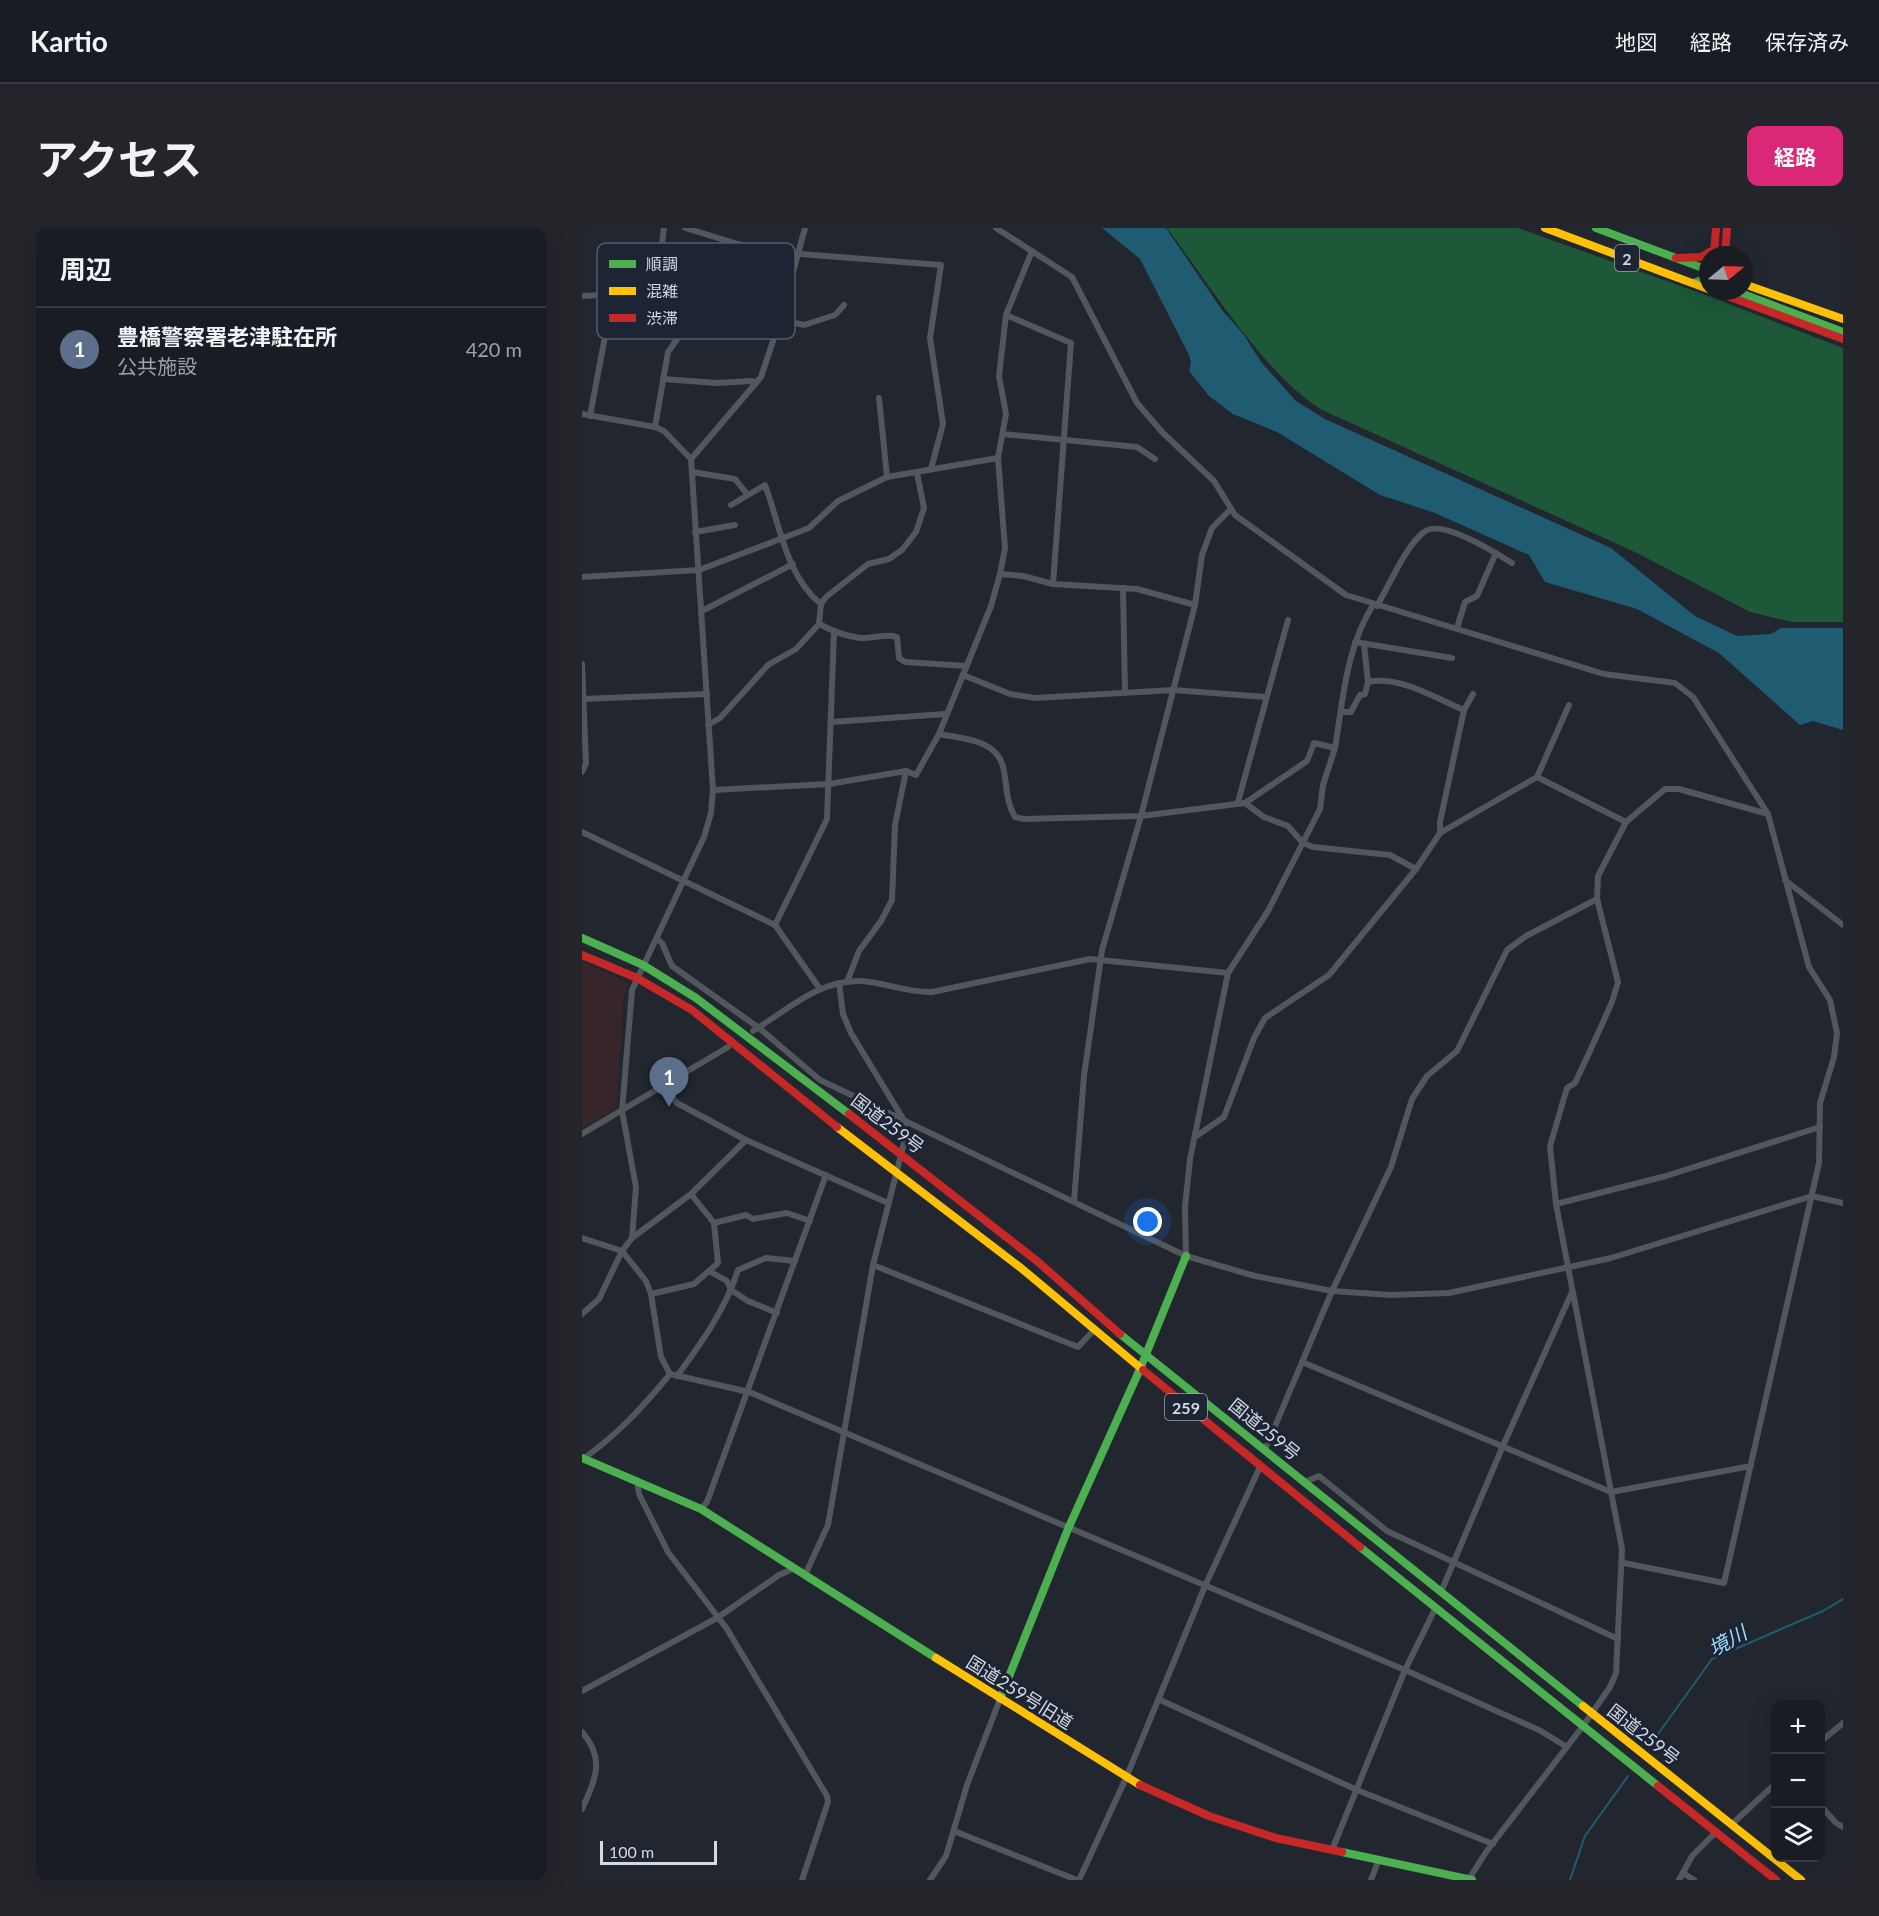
<!DOCTYPE html>
<html lang="ja">
<meta charset="utf-8">
<style>
:root{--surface:#1a1c23;--page:#23252b;--text:#f1f3f6;--muted:#9fa1a6;--line:#383a41;--accent:#db2777}
body{margin:0;font-family:Lato,"Noto Sans JP",sans-serif;background:var(--page);color:var(--text)}
.controls{position:absolute;right:18px;bottom:18px;display:grid;overflow:hidden;border-radius:12px;box-shadow:0 6px 24px #0002}
.controls button{width:54px;height:54px;display:grid;place-items:center;padding:0;border:0;border-bottom:2px solid var(--line);background:var(--surface);color:var(--text);font:30px sans-serif}
.compass{position:absolute;left:1117px;top:18px;width:54px;height:54px;border-radius:50%;background:var(--surface);box-shadow:0 6px 24px #0002;rotate:71deg}
.scale{position:absolute;left:18px;bottom:15px;width:117px;box-sizing:border-box;padding-left:6px;border:3px solid #d4dae5;border-top:0;font-size:16px;line-height:21px;white-space:nowrap;color:#d4dae5;-webkit-text-stroke:4px #1d2434;paint-order:stroke}
.you{position:absolute;left:566px;top:994px;width:21px;height:21px;margin:-15px;border:4px solid #fff;border-radius:50%;background:#1a73e8;box-shadow:0 0 0 9px #1a73e833}
.badge{display:grid;place-items:center;width:39px;height:39px;border-radius:50%;background:var(--accent);color:#fff;font-size:20px;font-weight:700}
.pin{position:absolute;translate:-50% -50px;filter:drop-shadow(0 2px 3px #0008)}
.pin::after{content:'';position:absolute;top:32px;width:21px;height:18px;background:inherit;clip-path:polygon(0 0,100% 0,50% 100%)}
.list{margin:0;padding:0;list-style:none}
h2{display:flex;justify-content:space-between;align-items:center;height:78px;margin:0;padding:0 24px;font-size:26px}
h2 small{font-size:20px;font-weight:400;color:var(--muted)}
.list li{display:grid;grid-template-columns:39px 1fr auto;gap:18px;align-items:center;box-sizing:border-box;height:84px;padding:0 24px;border-top:2px solid var(--line)}
.list b{display:block;font-size:22px;white-space:nowrap}
.list p{margin:0;font-size:20px;white-space:nowrap;color:var(--muted)}
.list em{font-size:20px;font-style:normal;color:var(--muted)}
.icon{flex:none;width:33px;height:33px;fill:none;stroke:currentColor;stroke-width:2;stroke-linecap:round;stroke-linejoin:round}
.map{position:relative;flex:none;width:1261px;height:1652px;overflow:hidden;border-radius:12px}
header{display:flex;align-items:center;gap:36px;box-sizing:border-box;height:84px;padding:0 30px;background:var(--surface);border-bottom:2px solid var(--line)}
header strong{font-size:28px}
nav{display:flex;gap:33px;margin-inline-start:auto;font-size:21px}
.intro{display:flex;align-items:center;justify-content:space-between;box-sizing:border-box;height:144px;padding:0 36px}
h1{margin:0;font-size:42px}
.button{padding:15px 27px;border-radius:12px;background:var(--accent);color:#fff;font-size:21px;font-weight:700}
main{display:flex;gap:36px;padding:0 36px}
aside{flex:1;background:var(--surface);border-radius:12px;box-shadow:0 6px 24px #0002}
.map>svg:first-child{display:block}
.education{fill:#362529}
.forest{fill:#1d5838}
.water{fill:#1f5b71}
.lines{fill:none;stroke-linecap:round;stroke-linejoin:round}
.stream{stroke:#1f5b71;stroke-width:2}
.street{stroke:#52565d;stroke-width:6}
.fast{stroke:#4caf50;stroke-width:8}
.slow{stroke:#ffc107;stroke-width:8}
.jam{stroke:#c62828;stroke-width:8}
.labels{text-anchor:middle;dominant-baseline:central;stroke-width:6;stroke-linejoin:round;paint-order:stroke}
.shield{fill:#1d2434;stroke:#9da3b0;stroke-width:1.5}
.shield-label{font-size:16px;font-weight:bold;fill:#d4dae5}
.street-label{font-size:18px;fill:#d4dae5;stroke:#1d2434}
.water-label{font-size:20px;font-style:italic;fill:#9fdef9;stroke:#1d2434}
.key{fill:#1d2434;stroke:#545b69;stroke-width:1.5}
.key-label{font-size:16px;fill:#d4dae5}
</style>
<header>
<strong>Kartio</strong>
<nav><a>地図</a><a>経路</a><a>保存済み</a></nav>
</header>
<div class="intro"><h1>アクセス</h1><a class="button">経路</a></div>
<main>
<aside>
<h2>周辺<small></small></h2>
<ul class="list">
<li><span class="badge" style="background:#5c6f8a">1</span><div><b>豊橋警察署老津駐在所</b><p>公共施設</p></div><em>420 m</em></li>
</ul>
</aside>
<div class="map">
<svg width="1261" height="1652" viewBox="0 0 1261 1652">
<rect width="100%" height="100%" fill="#22262f"/>
<polygon class="education" points="0,734 46,755 41,774 35,880 0,900"/>
<path class="forest" d="M585,0H936L1121,66L1261,120V394H1210L1168,384L1055,325L740,182C681,145 628,57 585,0Z"/>
<polygon class="water" points="520,0 584,0 640,82 662,107 679,134 714,173 743,191 1029,320 1113,388 1155,408 1189,406 1199,400 1261,400 1261,502 1231,493 1218,497 1137,425 1055,381 963,354 947,327 853,285 798,267 695,204 651,186 627,168 607,143 609,134 606,125 558,31"/>
<g class="lines">
<g class="stream">
<polyline points="1071,1513 1130,1431 1241,1383 1261,1371"/>
<polyline points="988,1652 1003,1608 1046,1548"/>
</g>
<g class="street">
<polyline points="103,0 179,23 359,37 348,110 361,196 349,241"/>
<polyline points="414,0 490,49 555,175 580,204 632,253 653,287 764,367 1022,446 1093,455 1111,469 1186,586"/>
<polyline points="74,64 82,0"/>
<polyline points="0,68 74,64 222,97 253,87 262,77"/>
<polyline points="424,87 489,115 471,356"/>
<polyline points="81,151 135,155 170,153 174,155"/>
<polyline points="297,170 305,249"/>
<polyline points="0,186 73,199 82,203 109,231"/>
<polyline points="8,188 26,93"/>
<polyline points="73,199 86,124 98,107"/>
<polyline points="421,206 555,219 573,231"/>
<polyline points="110,244 153,251 165,266"/>
<polyline points="113,304 153,297"/>
<polyline points="418,346 441,348 471,356 555,361 613,377"/>
<polyline points="0,349 117,342 227,300 256,273 305,249 416,230"/>
<polyline points="541,360 543,464"/>
<polyline points="239,376 244,369 286,336 307,331 320,322 334,304 342,280 335,245"/>
<path d="M795,378C807,358 824,317 842,304C859,290 914,325 930,335"/>
<polyline points="120,383 211,336"/>
<path d="M237,396C250,403 263,408 278,410C291,411 303,405 315,409L317,430L323,434L385,438"/>
<polyline points="875,400 883,374 895,368 914,325"/>
<polyline points="773,414 870,430"/>
<polyline points="0,436 4,536 0,544"/>
<polyline points="381,447 428,466 454,470 591,462 684,469"/>
<path d="M786,454C817,447 853,470 882,482"/>
<polyline points="0,471 125,466"/>
<polyline points="759,484 769,484 778,467 783,466 786,454 782,416"/>
<polyline points="250,494 363,486"/>
<path d="M126,497L138,490L186,437L214,421L237,396L239,376C204,348 198,297 183,257L149,277"/>
<path d="M357,506C382,511 417,511 422,543C425,559 424,574 433,589L442,591L559,588L663,575L725,533L732,515L753,520C761,472 764,420 791,377"/>
<polyline points="955,549 987,477"/>
<polyline points="131,562 247,556 324,543 334,547 357,506 409,378 418,346 423,320 416,230 424,186 417,148 424,87 450,23"/>
<polyline points="656,574 706,392"/>
<polyline points="663,575 682,589 706,598 721,615 731,619 808,627 834,641"/>
<polyline points="0,604 193,697 238,761"/>
<polyline points="858,605 858,594 882,482 891,466"/>
<polyline points="1203,652 1261,697"/>
<polyline points="193,697 245,591 252,404"/>
<polyline points="75,711 80,715 90,738 177,800 238,852 604,1028 673,1048 750,1063 809,1067 867,1065 1029,1030 1230,968 1261,975"/>
<polyline points="265,754 277,723 299,693 310,672 313,597 324,543"/>
<path d="M171,803C204,783 236,752 278,753C302,754 325,765 350,764L508,731L646,745"/>
<polyline points="81,858 95,875 164,912 306,975"/>
<polyline points="0,906 146,819"/>
<polyline points="613,909 642,889 672,810 683,790 747,747 834,641 858,605 955,549 1044,594"/>
<polyline points="492,973 502,848 520,722 559,588 613,377 620,327 630,300 649,281"/>
<polyline points="974,976 1084,948 1238,899"/>
<polyline points="132,995 164,987 171,991 205,985 228,993"/>
<polyline points="0,1010 40,1023 64,1053 69,1066 79,1129 88,1146 167,1164 823,1442 957,1502 985,1519"/>
<polyline points="50,1010 109,966 164,912"/>
<polyline points="604,1028 603,979 608,931 646,745 686,683 738,581 741,557 753,520"/>
<polyline points="291,1037 496,1119 512,1102"/>
<polyline points="127,1043 145,1053 149,1062 166,1073 195,1085"/>
<polyline points="69,1066 112,1056 136,1035 132,995 109,966"/>
<polyline points="0,1086 17,1071 40,1023 50,1010 54,959 40,883 50,762 122,609 129,585 131,562 109,231 179,149 198,92 223,0"/>
<polyline points="720,1134 1029,1264 1169,1238"/>
<path d="M95,1148C119,1116 144,1080 156,1042L184,1030L213,1033"/>
<polyline points="683,1222 750,1063 809,939 830,871 845,848 875,823 925,722 944,708 1015,671"/>
<path d="M1,1231C36,1206 61,1179 88,1146"/>
<polyline points="55,1252 57,1266 86,1324 145,1401 245,1568 246,1574 220,1652"/>
<polyline points="723,1254 737,1248 805,1303 1036,1411"/>
<polyline points="119,1281 125,1274 244,947"/>
<polyline points="223,1347 246,1297 291,1037 322,915 323,894 269,805 261,786 257,755"/>
<polyline points="859,1364 920,1220 990,1064"/>
<polyline points="0,1463 135,1390 197,1347 213,1340"/>
<polyline points="576,1471 775,1562 911,1616"/>
<path d="M0,1504C24,1531 13,1552 0,1581"/>
<polyline points="1238,1514 1261,1495"/>
<polyline points="1238,1577 1254,1595 1261,1599"/>
<polyline points="1150,1596 1194,1555"/>
<polyline points="372,1603 495,1652"/>
<polyline points="750,1622 823,1442 854,1379"/>
<polyline points="1101,1645 1112,1652"/>
<polyline points="887,1651 904,1624 1001,1498 1028,1459 1034,1445 1040,1321 974,976 968,918 985,860 993,855 1008,823 1030,774 1036,754 1015,671 1016,648 1044,594 1083,561 1097,561 1186,586 1227,739 1248,772 1255,805 1252,829 1238,875 1237,935 1142,1355 1042,1335"/>
<polyline points="348,1652 364,1628 385,1557 418,1471"/>
<polyline points="497,1652 544,1550 623,1358 678,1239"/>
<polyline points="789,1652 797,1631"/>
<polyline points="1097,1652 1110,1628 1134,1604"/>
</g>
<g class="fast">
<polyline points="1014,0 1126,42"/>
<polyline points="1111,55 1126,50"/>
<polyline points="1153,63 1261,104"/>
<polyline points="0,710 61,737 114,770 267,886"/>
<polyline points="538,1106 1001,1478"/>
<polyline points="0,1230 119,1281 354,1430"/>
<polyline points="778,1319 1076,1558"/>
<polyline points="418,1471 486,1301 558,1141 604,1028"/>
<polyline points="760,1624 890,1652"/>
</g>
<g class="slow">
<polyline points="963,0 1126,61"/>
<polyline points="1162,56 1261,91"/>
<polyline points="255,899 439,1040 561,1142"/>
<polyline points="354,1430 558,1557"/>
<polyline points="1001,1478 1219,1652"/>
</g>
<g class="jam">
<polyline points="1132,26 1134,0"/>
<polyline points="1143,27 1145,0"/>
<polyline points="1094,30 1119,29 1133,21"/>
<polyline points="1132,63 1261,111"/>
<polyline points="0,727 55,750 110,782 255,899"/>
<polyline points="267,886 455,1033 538,1106"/>
<polyline points="561,1142 778,1319"/>
<polyline points="558,1557 627,1588 694,1610 760,1624"/>
<polyline points="1076,1558 1194,1652"/>
</g>
</g>
<g class="labels">
<g class="shield">
<rect x="1033" y="17" width="24" height="26" rx="4.5"/>
<rect x="583" y="1166" width="42" height="26" rx="4.5"/>
</g>
<g class="shield-label">
<text x="1045" y="30">2</text>
<text x="604" y="1179">259</text>
</g>
<g class="street-label">
<text transform="translate(306 895) rotate(37)">国道259号</text>
<text transform="translate(683 1201) rotate(39)">国道259号</text>
<text transform="translate(438 1464) rotate(32)">国道259号旧道</text>
<text transform="translate(1062 1506) rotate(38)">国道259号</text>
</g>
<g class="water-label">
<text transform="translate(1145 1412) rotate(-29)">境川</text>
</g>
</g>
<rect x="15" y="15" width="198" height="96" rx="9" class="key"/>
<rect x="27" y="32" width="27" height="8" fill="#4caf50"/>
<rect x="27" y="59" width="27" height="8" fill="#ffc107"/>
<rect x="27" y="86" width="27" height="8" fill="#c62828"/>
<g class="key-label">
<text x="64" y="42">順調</text>
<text x="64" y="69">混雑</text>
<text x="64" y="96">渋滞</text>
</g>
</svg>
<div class="controls">
<button>+</button>
<button>−</button>
<button><svg class="icon" aria-label="layers" viewBox="0 0 24 24"><path d="M12 4l9 5-9 5-9-5zM3 14l9 5 9-5"/></svg></button>
</div>
<svg class="compass" viewBox="-18 -18 36 36"><path d="M0-13l5 13h-10z" fill="#e53935"/><path d="M0 13l5-13h-10z" fill="#9fa1a6"/></svg>
<div class="scale">100 m</div>
<div class="you"></div>
<div class="pin badge" style="left:87px;top:879px;background:#5c6f8a">1</div>
</div>
</main>
